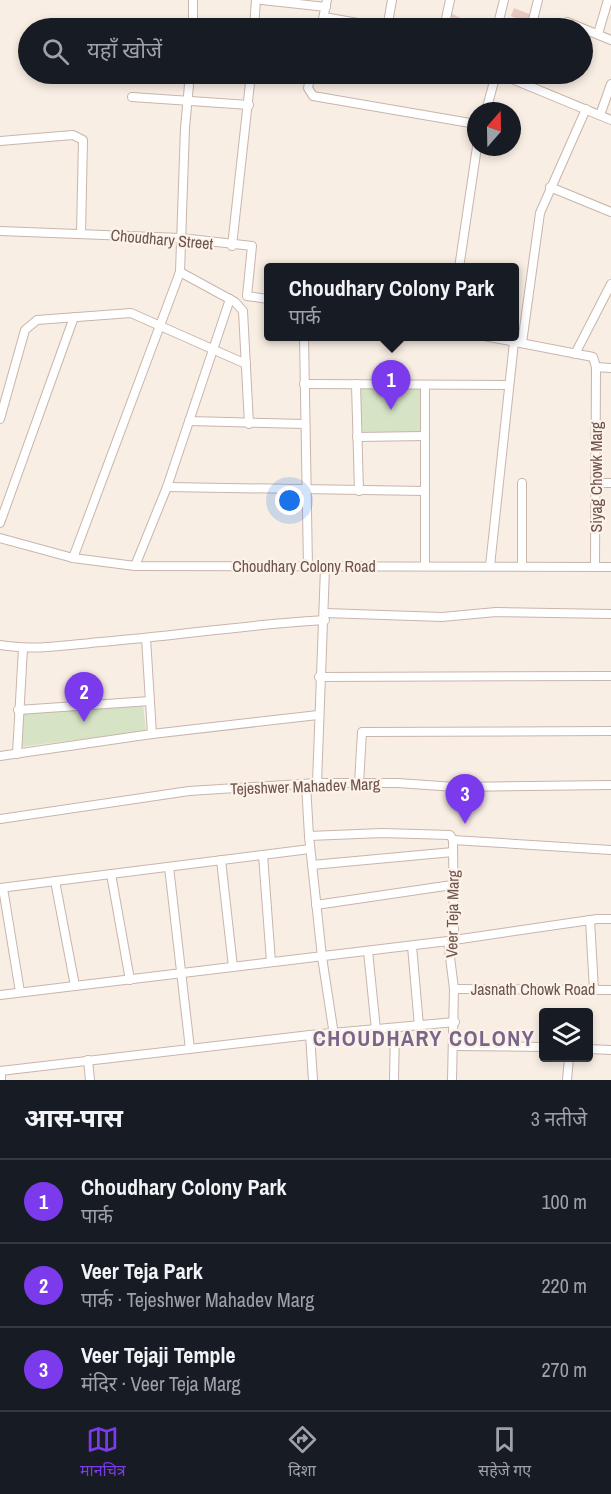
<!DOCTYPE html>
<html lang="hi">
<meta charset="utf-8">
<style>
:root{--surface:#171b24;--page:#242831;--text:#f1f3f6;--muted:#9ea1a6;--line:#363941;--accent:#7c3aed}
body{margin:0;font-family:"Archivo Narrow","Noto Sans Devanagari",sans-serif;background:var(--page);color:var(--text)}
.controls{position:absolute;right:18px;bottom:18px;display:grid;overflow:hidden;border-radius:6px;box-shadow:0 3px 9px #0003}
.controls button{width:54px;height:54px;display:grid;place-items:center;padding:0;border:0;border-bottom:2px solid var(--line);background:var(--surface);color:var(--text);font:30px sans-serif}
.compass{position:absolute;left:467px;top:102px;width:54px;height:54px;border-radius:50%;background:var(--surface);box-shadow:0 3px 9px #0003;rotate:20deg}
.you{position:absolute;left:290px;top:501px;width:21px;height:21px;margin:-15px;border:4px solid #fff;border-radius:50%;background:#1a73e8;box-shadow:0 0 0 9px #1a73e833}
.badge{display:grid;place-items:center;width:39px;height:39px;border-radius:50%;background:var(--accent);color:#fff;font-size:20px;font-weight:700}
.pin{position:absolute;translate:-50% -50px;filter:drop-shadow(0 2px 3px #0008)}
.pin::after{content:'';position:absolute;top:32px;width:21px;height:18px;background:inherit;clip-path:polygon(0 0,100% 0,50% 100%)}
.popup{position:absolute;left:264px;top:263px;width:255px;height:78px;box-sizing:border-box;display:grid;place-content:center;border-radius:6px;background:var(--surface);filter:drop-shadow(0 2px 4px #0005);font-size:20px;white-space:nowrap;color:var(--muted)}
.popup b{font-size:22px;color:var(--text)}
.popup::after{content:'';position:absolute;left:50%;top:100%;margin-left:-12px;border:12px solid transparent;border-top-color:var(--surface)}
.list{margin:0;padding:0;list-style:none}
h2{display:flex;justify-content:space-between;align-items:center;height:78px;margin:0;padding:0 24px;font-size:26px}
h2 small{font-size:20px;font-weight:400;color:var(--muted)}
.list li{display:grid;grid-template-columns:39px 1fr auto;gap:18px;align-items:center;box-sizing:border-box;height:84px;padding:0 24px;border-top:2px solid var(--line)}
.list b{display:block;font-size:22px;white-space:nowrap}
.list p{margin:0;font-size:20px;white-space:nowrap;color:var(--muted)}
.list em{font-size:20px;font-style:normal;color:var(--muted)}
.icon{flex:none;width:33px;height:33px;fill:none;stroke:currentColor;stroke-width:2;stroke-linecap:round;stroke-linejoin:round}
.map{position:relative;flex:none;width:611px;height:1080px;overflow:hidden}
.search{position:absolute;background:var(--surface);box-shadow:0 3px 9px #0003;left:18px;right:18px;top:18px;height:66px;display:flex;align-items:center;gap:15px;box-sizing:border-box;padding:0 21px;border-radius:33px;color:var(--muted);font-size:22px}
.sheet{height:330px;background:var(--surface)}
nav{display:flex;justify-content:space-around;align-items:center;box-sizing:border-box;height:84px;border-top:2px solid var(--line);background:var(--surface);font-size:16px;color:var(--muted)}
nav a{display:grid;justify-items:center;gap:3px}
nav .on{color:var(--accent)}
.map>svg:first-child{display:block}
.green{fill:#d6e4c5}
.building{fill:#eacabf}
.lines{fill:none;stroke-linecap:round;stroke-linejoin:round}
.minor-casing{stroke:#c8b5ac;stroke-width:10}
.minor{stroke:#fff;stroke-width:8}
.labels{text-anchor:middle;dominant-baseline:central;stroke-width:4.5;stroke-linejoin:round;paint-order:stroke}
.street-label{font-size:16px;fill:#6d544d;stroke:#fcf2e9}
.district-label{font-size:22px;font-weight:bold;letter-spacing:1.5px;fill:#79658a;stroke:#fcf2e9}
</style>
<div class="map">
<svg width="611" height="1080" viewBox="0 0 611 1080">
<rect width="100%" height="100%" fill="#f9eee4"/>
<g class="green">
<polygon points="421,387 422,434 360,432 359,389"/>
<polygon points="143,703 146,731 20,747 24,714"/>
</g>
<g class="building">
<polygon points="514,8 532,15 529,24 511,16"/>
<polygon points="452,14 471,23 469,28 448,28"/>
</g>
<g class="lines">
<defs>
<g id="minor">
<polyline points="193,0 193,28"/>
<polyline points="262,0 326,7"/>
<polyline points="324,17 386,28"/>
<polyline points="567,22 611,40"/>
<polyline points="254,28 256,0"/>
<polyline points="321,28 327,0"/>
<polyline points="387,28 392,0"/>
<polyline points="444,28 450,0"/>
<polyline points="497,28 504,0"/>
<polyline points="531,28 538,0"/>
<polyline points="598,34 608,0"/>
<polyline points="311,74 308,88 313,96 476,124"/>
<polyline points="500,74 611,120"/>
<polyline points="132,97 249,105"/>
<polyline points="486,111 496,74"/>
<polyline points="600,115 611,84"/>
<polyline points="0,141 73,135 83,140 81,233"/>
<polyline points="550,187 611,212"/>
<polyline points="0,231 181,238 252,246 247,296 268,299"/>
<polyline points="232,246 251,74"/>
<polyline points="459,268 477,147"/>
<polyline points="180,272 235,302 243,311 249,424"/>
<polyline points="304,336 308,568"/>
<polyline points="484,336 593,357 596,367"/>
<polyline points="522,343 540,213 586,109"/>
<polyline points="575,354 611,284"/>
<polyline points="304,384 509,385"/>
<polyline points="356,384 359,491"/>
<polyline points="425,385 425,566"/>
<polyline points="0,419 25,330 37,320 131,313 246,364"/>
<polyline points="189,421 305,424"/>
<polyline points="357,437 425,436"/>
<polyline points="522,483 522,566"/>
<polyline points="600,483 611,483"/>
<polyline points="167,487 425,491"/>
<polyline points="0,523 74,317"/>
<polyline points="0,538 73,558 135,566 611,567"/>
<polyline points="73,558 180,272 185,128 190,74"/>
<polyline points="135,566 167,487 230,299"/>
<polyline points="490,566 514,342"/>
<polyline points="595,567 596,367 611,368"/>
<polyline points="325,613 442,617 496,612 611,614"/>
<polyline points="146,638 152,734"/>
<path d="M0,645C33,651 67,645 101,642C176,636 250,624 325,620"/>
<polyline points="319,677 611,676"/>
<polyline points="18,710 150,701"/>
<polyline points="17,754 23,648"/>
<polyline points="0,756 152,734 318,715"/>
<polyline points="317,783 325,568"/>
<polyline points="359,783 362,732 611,731"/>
<polyline points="306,784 309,836 382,833 450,835 453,840 454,940 448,941 454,989 452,1080"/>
<polyline points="0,819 189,791 317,783 398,783 455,787 611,785"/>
<polyline points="309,836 322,957 334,1035"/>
<polyline points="453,840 611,850"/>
<polyline points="263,855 271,962"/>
<polyline points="221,860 233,967"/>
<polyline points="312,865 453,852"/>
<polyline points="169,867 190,1049"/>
<polyline points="111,874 130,980"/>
<polyline points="55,881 75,986"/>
<polyline points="0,888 310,849"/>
<polyline points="3,888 20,992"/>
<polyline points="316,905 452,885"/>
<polyline points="590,920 594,990"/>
<polyline points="454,940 597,919 611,919"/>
<polyline points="412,946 419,1026"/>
<polyline points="368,951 376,1030"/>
<polyline points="454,989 611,990"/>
<polyline points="0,995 448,941"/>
<polyline points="310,1035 313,1080"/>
<polyline points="455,1046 544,1047"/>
<polyline points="588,1049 611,1050"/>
<polyline points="88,1060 90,1080"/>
<polyline points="0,1071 310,1035 455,1022"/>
<polyline points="1,1080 1,1071"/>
<polyline points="394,1080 395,1028"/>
<polyline points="567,1080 569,1058"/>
</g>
</defs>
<use href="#minor" class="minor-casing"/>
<use href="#minor" class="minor"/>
</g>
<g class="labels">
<g class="street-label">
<text transform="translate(162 239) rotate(5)">Choudhary Street</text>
<text transform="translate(596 477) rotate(-90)">Siyag Chowk Marg</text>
<text x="304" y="566">Choudhary Colony Road</text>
<text transform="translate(305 786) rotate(-2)">Tejeshwer Mahadev Marg</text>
<text transform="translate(452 914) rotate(-89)">Veer Teja Marg</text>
<text x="533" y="989">Jasnath Chowk Road</text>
</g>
<g class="district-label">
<text x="424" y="1038">CHOUDHARY COLONY</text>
</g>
</g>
</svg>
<div class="controls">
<button><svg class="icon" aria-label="layers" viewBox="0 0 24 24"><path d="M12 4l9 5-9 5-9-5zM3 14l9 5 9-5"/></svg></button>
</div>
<svg class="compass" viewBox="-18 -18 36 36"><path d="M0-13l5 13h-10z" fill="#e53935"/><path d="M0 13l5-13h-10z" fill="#9ea1a6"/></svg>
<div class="you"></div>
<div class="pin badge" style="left:391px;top:410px">1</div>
<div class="popup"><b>Choudhary Colony Park</b>पार्क</div>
<div class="pin badge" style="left:84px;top:722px">2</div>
<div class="pin badge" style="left:465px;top:824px">3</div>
<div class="search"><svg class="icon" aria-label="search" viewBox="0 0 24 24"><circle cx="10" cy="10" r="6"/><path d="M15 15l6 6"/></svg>यहाँ खोजें</div>
</div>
<section class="sheet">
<h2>आस-पास<small>3 नतीजे</small></h2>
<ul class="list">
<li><span class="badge">1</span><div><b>Choudhary Colony Park</b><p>पार्क</p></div><em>100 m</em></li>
<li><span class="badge">2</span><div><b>Veer Teja Park</b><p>पार्क · Tejeshwer Mahadev Marg</p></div><em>220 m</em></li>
<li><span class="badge">3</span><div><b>Veer Tejaji Temple</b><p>मंदिर · Veer Teja Marg</p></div><em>270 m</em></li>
</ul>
</section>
<nav>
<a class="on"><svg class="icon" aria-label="map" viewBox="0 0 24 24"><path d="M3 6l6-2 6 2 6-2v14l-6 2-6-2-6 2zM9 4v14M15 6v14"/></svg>मानचित्र</a>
<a><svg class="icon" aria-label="directions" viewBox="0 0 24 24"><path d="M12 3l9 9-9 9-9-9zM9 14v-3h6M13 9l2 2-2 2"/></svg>दिशा</a>
<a><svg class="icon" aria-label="saved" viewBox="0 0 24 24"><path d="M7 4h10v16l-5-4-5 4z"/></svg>सहेजे गए</a>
</nav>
